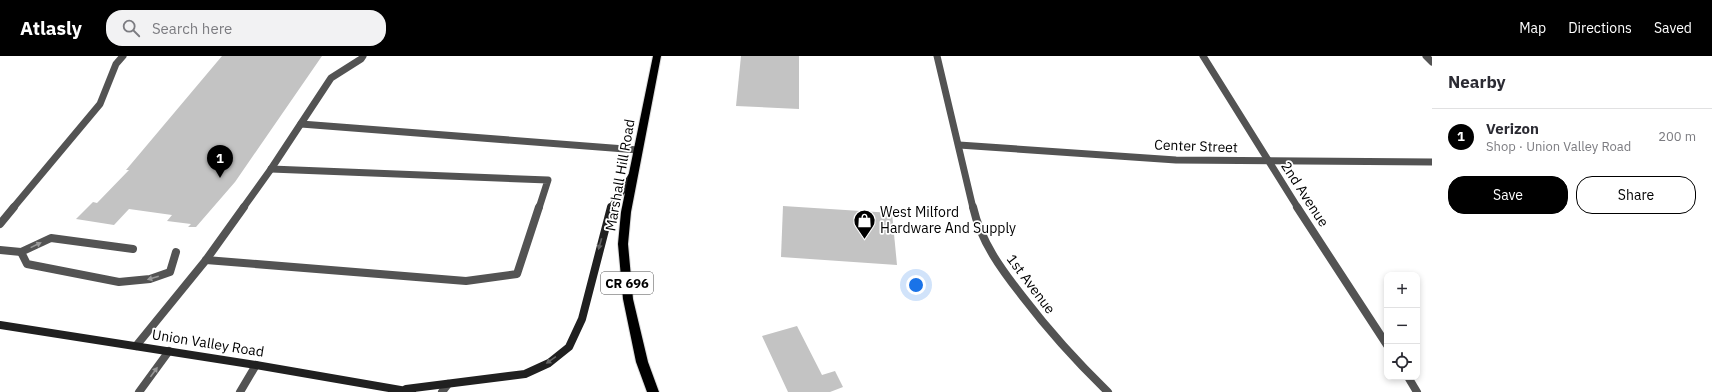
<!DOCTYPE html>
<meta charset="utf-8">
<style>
:root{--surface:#fff;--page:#f2f2f3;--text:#2b2b33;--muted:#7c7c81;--line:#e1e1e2;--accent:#000}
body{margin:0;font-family:"IBM Plex Sans",sans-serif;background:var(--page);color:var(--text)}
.controls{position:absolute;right:12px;bottom:12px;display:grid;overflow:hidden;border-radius:8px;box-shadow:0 2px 6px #0003}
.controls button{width:36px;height:36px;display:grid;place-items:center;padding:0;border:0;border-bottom:1px solid var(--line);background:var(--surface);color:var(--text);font:20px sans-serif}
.you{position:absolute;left:916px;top:229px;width:14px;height:14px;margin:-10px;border:3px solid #fff;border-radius:50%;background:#1a73e8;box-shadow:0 0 0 6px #1a73e833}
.badge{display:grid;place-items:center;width:26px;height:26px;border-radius:50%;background:var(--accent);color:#fff;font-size:13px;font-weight:700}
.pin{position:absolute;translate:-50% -33px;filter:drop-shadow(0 1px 2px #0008)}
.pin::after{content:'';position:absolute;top:21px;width:14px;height:12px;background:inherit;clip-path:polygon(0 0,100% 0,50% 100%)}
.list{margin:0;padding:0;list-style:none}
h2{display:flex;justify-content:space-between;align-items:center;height:52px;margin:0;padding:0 16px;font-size:17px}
h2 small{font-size:13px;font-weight:400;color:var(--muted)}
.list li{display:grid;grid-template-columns:26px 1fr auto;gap:12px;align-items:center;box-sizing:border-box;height:56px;padding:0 16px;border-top:1px solid var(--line)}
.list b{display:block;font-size:15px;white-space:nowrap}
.list p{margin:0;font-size:13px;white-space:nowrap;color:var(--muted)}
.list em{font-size:13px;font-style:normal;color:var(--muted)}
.actions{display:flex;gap:8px;padding:12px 16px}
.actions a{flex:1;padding:9px 0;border:1px solid var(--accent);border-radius:16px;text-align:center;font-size:14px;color:var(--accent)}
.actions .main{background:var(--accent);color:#fff}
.icon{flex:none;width:22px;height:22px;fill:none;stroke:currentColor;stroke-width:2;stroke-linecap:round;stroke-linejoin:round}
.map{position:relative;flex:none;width:1432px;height:336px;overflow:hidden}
header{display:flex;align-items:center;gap:24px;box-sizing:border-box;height:56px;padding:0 20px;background:var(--accent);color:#fff}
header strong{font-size:19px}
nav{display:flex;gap:22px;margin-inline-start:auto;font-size:14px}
.search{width:280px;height:36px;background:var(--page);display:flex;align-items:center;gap:10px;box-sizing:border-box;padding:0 14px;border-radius:16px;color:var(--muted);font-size:15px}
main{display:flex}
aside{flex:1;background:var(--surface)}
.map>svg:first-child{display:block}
.building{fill:#c3c3c3}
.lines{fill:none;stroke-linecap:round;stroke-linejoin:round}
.primary-casing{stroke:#dbdbdb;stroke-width:2}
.service-far1{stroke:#535353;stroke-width:7}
.service{stroke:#535353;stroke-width:8}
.minor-far1{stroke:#535353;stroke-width:7}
.minor{stroke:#535353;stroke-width:8}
.secondary-far1{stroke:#202020;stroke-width:7}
.secondary{stroke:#202020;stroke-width:8}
.primary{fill:#000;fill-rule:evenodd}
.oneway{fill:#636363}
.oneway2{fill:#989898}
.labels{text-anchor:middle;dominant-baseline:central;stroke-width:3.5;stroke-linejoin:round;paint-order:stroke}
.shield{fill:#fff;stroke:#4c4c4c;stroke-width:1}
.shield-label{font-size:13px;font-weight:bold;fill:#000}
.street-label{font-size:14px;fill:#000;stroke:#fff}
.poi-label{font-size:14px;fill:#000;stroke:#fff;text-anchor:start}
</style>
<header>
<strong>Atlasly</strong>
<div class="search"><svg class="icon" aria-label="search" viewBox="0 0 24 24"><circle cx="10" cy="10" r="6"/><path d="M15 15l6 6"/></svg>Search here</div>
<nav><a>Map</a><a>Directions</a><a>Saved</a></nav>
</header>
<main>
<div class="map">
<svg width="1432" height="336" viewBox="0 0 1432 336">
<rect width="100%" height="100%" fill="#fff"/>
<g class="building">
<polygon points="222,0 322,0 235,126 196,171 188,171 191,168 167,165 172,159 129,153 114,169 76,163 93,146 97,147 129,114 126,114"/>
<polygon points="741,0 799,0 799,53 736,50"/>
<polygon points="783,150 892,157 897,209 781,201"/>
<polygon points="797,270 822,319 835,315 843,331 830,336 788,336 762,280"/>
</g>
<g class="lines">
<defs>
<polygon id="primary" points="653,0 661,0 631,156 628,188 633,243 648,306 659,336 647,336 636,306 623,243 618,188 621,156"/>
</defs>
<use href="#primary" class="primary-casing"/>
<g class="service-far1">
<polyline points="301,68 638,94"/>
<polyline points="271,113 548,124 539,152"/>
<polyline points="13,152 100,48 116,8 123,0"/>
<polyline points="243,152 271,113 331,22 361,3 363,0"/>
</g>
<g class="service">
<polyline points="0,168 14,151"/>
<polyline points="133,193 51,182 21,196 27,208 119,226 150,223 170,216 176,196"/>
<polyline points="0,194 21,196"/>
<polyline points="206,204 466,225 517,218 539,151"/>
<polyline points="136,290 206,204 244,151"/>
<polyline points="139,336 169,295"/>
<polyline points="240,336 256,309"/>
<polyline points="442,336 448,328"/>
</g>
<g class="minor-far1">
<polyline points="937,0 973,152"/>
<polyline points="1203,0 1298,152"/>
<polyline points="1426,0 1432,6"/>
<polyline points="959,89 1176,104 1432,106"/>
</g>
<g class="minor">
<path d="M973,151C981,186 1001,213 1023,241C1049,275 1077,306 1108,336"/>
<polyline points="1297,151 1387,289"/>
<polyline points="1408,321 1417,336"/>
</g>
<polyline class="secondary-far1" points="611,152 633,118"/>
<g class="secondary">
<polyline points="0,269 256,309 412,336"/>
<polyline points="406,333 525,318 549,307 569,291 582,263 611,151"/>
</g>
<use href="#primary" class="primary"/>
</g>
<defs><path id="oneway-solid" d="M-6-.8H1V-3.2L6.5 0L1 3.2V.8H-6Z"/></defs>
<g class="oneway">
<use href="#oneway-solid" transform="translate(600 188) rotate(106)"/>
<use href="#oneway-solid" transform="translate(551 304) rotate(145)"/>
</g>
<g class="oneway2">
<use href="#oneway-solid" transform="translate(36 189) rotate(-26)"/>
<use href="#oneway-solid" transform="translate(153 222) rotate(164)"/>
<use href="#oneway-solid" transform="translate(154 316) rotate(-54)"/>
</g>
<defs>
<symbol id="shop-pin" viewBox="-11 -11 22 30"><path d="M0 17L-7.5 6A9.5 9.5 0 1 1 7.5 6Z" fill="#000" stroke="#fff"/><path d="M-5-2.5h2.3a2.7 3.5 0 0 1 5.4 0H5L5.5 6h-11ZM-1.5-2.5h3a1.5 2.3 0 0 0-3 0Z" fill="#fff"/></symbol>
</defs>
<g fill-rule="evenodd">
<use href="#shop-pin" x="852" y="152" width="25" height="34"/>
</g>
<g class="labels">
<rect class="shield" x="601" y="216" width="52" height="22" rx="3"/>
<g class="shield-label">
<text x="627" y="227">CR 696</text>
</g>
<g class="street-label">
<text transform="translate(1196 90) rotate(2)">Center Street</text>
<text transform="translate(620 119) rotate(-80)">Marshall Hill Road</text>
<text transform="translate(1305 138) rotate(57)">2nd Avenue</text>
<text transform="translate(1031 228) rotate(53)">1st Avenue</text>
<text transform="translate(208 287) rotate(9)">Union Valley Road</text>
</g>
<g class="poi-label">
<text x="880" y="156">West Milford<tspan x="880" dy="16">Hardware And Supply</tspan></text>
</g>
</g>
</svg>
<div class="controls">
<button>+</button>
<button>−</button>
<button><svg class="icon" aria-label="locate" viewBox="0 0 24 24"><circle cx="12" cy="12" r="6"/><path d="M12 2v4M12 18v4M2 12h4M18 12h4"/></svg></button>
</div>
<div class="you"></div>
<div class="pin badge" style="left:220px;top:122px">1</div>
</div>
<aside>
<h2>Nearby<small></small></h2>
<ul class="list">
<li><span class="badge">1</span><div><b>Verizon</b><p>Shop · Union Valley Road</p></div><em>200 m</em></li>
</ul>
<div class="actions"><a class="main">Save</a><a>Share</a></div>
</aside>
</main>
